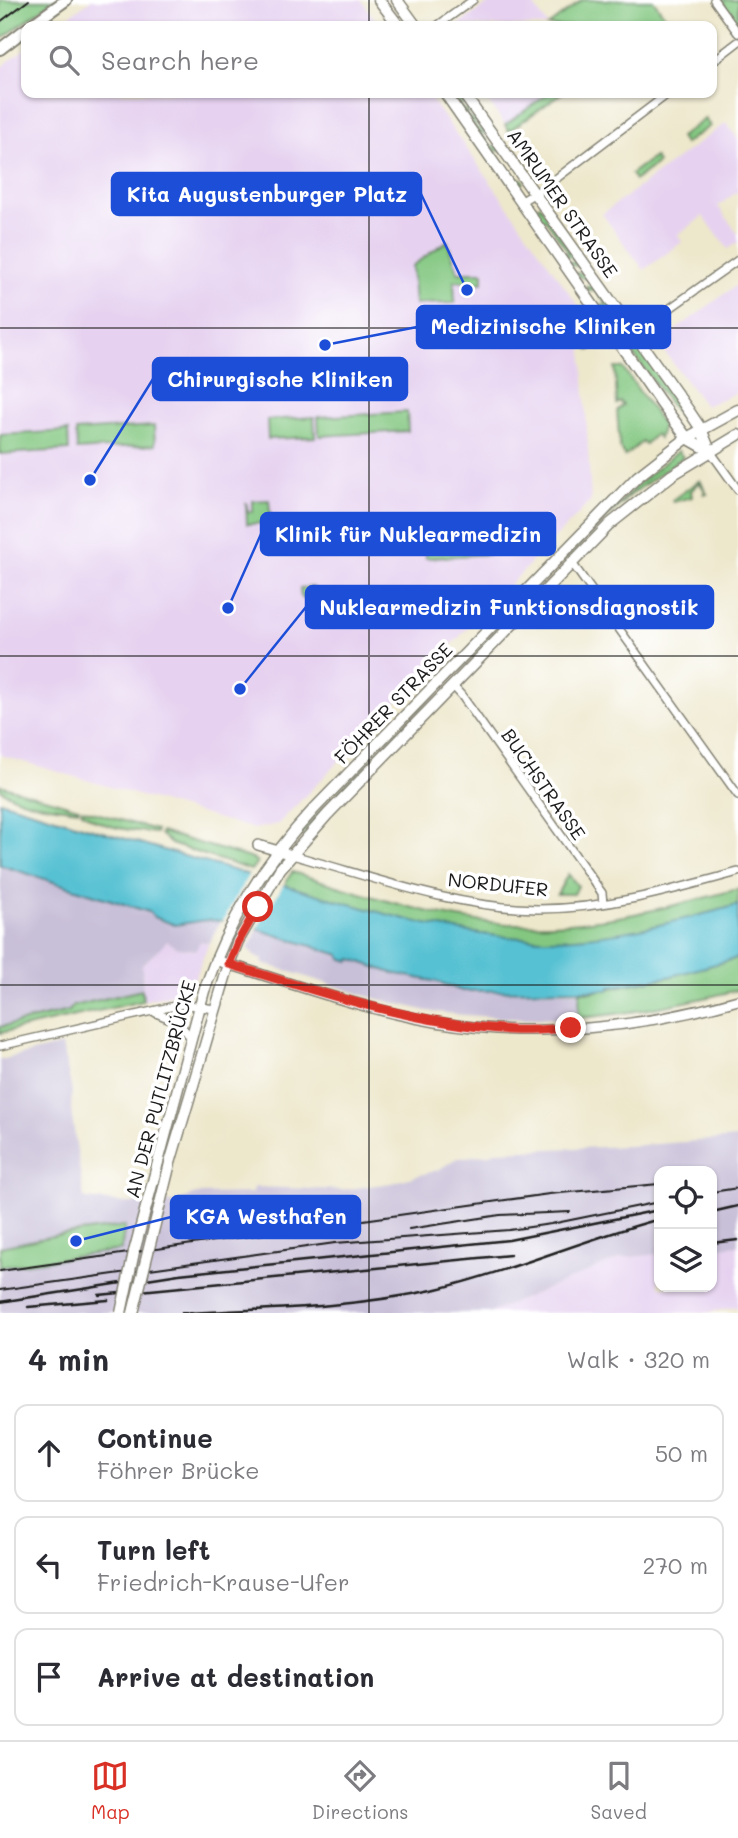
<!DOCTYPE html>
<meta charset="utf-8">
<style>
:root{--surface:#fff;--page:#f2f2f3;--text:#2b2b33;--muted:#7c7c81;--line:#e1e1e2;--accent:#d93025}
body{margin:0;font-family:Mali,sans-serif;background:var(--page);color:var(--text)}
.controls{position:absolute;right:21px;bottom:21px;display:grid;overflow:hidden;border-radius:14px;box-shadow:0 2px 5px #0004}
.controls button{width:63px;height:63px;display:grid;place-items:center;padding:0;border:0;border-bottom:2px solid var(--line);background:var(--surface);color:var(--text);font:35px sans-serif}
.stop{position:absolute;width:21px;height:21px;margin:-16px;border:5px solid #d93025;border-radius:50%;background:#fff}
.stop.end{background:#d93025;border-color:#fff;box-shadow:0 2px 7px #0008}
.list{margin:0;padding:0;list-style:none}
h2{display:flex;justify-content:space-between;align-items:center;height:91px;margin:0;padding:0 28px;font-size:30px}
h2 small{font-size:23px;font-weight:400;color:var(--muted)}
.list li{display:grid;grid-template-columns:46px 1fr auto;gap:21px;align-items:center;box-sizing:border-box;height:98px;margin:0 14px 14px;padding:0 14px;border:2px solid var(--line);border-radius:14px}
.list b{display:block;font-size:26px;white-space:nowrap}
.list p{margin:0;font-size:23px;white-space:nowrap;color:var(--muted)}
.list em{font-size:23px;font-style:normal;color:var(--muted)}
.icon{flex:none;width:38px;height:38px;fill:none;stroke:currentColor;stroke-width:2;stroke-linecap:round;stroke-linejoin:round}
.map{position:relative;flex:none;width:738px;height:1313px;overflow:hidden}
.search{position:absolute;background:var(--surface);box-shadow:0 2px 5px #0004;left:21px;right:21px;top:21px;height:77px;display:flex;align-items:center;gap:18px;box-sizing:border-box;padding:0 24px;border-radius:14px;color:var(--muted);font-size:26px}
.sheet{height:427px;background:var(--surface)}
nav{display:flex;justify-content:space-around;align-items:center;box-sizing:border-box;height:98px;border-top:2px solid var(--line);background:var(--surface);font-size:19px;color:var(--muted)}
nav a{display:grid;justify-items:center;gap:4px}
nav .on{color:var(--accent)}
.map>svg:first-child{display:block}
.built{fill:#e6d2f0}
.industrial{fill:#c8bfd8;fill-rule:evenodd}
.green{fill:#83c781;stroke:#50724e;stroke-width:2}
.water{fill:#57c1d3;stroke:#3a6e78;stroke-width:2}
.pier{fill:#ede7cb}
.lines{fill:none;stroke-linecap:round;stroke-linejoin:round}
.minor-casing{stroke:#848274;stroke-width:10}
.tertiary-casing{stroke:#848274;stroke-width:12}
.secondary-casing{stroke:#848274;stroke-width:13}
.primary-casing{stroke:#848274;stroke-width:14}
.minor{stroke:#fff;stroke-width:7}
.tertiary{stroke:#fff;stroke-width:9}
.secondary{stroke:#fff;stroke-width:10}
.primary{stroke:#fff;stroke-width:10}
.tram{stroke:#1c1c1c;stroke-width:2}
.rail{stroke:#1c1c1c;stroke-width:2.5}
.secondary-bridge-casing{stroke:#848274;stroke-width:13;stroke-linecap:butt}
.secondary-bridge{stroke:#fff;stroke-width:10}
.route{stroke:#d93025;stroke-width:9}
.grid{fill:none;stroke:#1c1c1c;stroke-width:2;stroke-opacity:0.55}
.labels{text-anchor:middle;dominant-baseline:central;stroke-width:7;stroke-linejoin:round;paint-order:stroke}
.street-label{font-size:19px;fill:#1c1c1c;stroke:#fff}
.leader{fill:none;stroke:#1d4ed8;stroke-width:2.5}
.callout-dot{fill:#1d4ed8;stroke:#fff;stroke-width:2.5}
.callout{fill:#1d4ed8;stroke:#1d4ed8;stroke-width:2.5}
.callout-label{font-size:21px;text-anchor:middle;font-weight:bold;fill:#fff}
</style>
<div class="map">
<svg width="738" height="1313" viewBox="0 0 738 1313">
<rect width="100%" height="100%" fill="#fff"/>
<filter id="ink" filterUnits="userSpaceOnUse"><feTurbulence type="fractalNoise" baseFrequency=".0143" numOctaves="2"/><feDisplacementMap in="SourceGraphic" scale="14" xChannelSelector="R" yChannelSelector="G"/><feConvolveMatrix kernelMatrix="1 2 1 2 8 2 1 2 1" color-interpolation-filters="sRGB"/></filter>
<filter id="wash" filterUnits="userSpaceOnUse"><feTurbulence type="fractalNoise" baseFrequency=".00686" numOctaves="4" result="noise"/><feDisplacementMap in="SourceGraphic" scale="28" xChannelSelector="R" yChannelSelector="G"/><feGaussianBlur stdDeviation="1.57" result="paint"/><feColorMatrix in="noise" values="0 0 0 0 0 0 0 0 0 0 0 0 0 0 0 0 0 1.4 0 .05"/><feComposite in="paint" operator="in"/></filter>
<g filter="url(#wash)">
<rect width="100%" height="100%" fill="#ede7cb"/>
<g class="built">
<polygon points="91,0 361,0 380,26 55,26"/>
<polygon points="493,0 530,0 548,26 457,26"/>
<polygon points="26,48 26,93 427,93 580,308 591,501 278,824 254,829 0,755 0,68"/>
<polygon points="482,93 549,93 505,125"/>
<polygon points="726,123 738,139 738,191 718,206 738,234 738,242 728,249 703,216 678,235 682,242 644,270 602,214"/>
<polygon points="738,284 738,392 705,406 658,343"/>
<polygon points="167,941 177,948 195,950 199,941 209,943 192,985 187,991 143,1001 142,965"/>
<polygon points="738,1245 738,1307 704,1313 489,1313 621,1258 659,1254 659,1287 712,1287 712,1248"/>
</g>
<g class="industrial">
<polygon points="0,865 149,912 154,917 175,925 206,920 221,921 209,943 200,941 196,950 177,948 167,941 142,965 143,1001 0,1034"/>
<polygon points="257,929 340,956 350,961 351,959 419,979 438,982 462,991 580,992 578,1018 524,1019 463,1015 427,1011 367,996 262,963 263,959 255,957 248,948"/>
<path d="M62,1045L72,1091L71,1110L84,1198L87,1199L126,1203H169L196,1194L252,1193L255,1187L342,1190L391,1183L438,1170L457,1158L490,1154L495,1151L629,1146L738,1138V1245L712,1248V1171H659V1254L621,1258L489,1313H0V1267L121,1250L124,1226L58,1235L0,1247V1060ZM356,1209L248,1231L242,1229L308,1213Z"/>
</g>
<g class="green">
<polygon points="0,0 54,0 0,40"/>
<polygon points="582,0 653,0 665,16 652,26 548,26"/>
<polygon points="720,0 738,0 738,24"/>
<polygon points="448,93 452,93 456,99 466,101 468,104 459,103 463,109 473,111 475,113 465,112 469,118 480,120 482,123 473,122 477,128 487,130 489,134 480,132 490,146 499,147 501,151 493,150 513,178 522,179 524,182 516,188"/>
<polygon points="549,93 562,93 509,131 505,125"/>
<polygon points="705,119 710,126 684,144 680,137"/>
<polygon points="654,157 658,163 635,180 631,174"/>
<polygon points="540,205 625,325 617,331 611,323 619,322 610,310 602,309 599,305 607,305 596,291 588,290 586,286 593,287 587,278 579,277 576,273 584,273 579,266 571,265 568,262 576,262 572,257 564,256 562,253 569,253 546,220 537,219 532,211"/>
<polygon points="447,241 458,272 483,272 483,283 454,281 455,303 415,304 412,266"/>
<polygon points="589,320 603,340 590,350 588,349 587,322"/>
<polygon points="635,341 687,414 681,419 628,347"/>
<polygon points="615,368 623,368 663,425 659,438 656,434 645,444 642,442 625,456 620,448 617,411 623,405 620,402 617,404"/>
<polygon points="407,412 408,431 319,436 318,417"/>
<polygon points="314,417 315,437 268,439 267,420"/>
<polygon points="154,426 155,445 77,450 76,431"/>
<polygon points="68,431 69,450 0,454 0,435"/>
<polygon points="678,451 683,457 628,497 560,564 638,484"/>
<polygon points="700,480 707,494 704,494 705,491 699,482 691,491 692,497 673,502 672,500"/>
<polygon points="269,500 271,523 247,524 246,502 248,512 253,512 253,501"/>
<polygon points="505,527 506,553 426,558 425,532"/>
<polygon points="313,587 314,590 326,598 350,601 352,605 332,606 329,613 320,612 319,605 301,598 300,588"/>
<polygon points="526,598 527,599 440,688"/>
<polygon points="437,691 310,824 301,837 296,836"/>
<path d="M0,785L79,808L78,810C52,806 21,805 0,789Z"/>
<path d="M82,809L156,830V833C128,830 103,829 81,811Z"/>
<polygon points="161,832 253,859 257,862 251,870 171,844 160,834"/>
<path d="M292,872C353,890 414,912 477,921C570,933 649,913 738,889V905C693,917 649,930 603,936C493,950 387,916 284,885Z"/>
<polygon points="568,874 578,886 574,894 557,894"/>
<path d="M738,958V990C685,1003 633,1014 578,1018L580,992H591L668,977Z"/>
<polygon points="142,990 143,1001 0,1033 0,1027 69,1011 73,1006"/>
<polygon points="125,1226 121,1250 0,1267 0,1247 58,1235"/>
</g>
<path class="water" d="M0,801C93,830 187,857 281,884C368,909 453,938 545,939C612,939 674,922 738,905V958L668,977L610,987L608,990L462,991L438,982L392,973L352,959L350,961L340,958V955L257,929L221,921L206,920L175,925L154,917L149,912L0,865Z"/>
<polygon class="pier" points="250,872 285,882 255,932 221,924"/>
</g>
<g filter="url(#ink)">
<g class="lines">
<defs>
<g id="minor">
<polyline points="714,0 738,33"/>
<polyline points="437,26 473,0"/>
<polyline points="712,62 738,42"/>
<polyline points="522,201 545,187 669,93"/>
<polyline points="621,343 738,260"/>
<polyline points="710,451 738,490"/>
<polyline points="572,563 738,795"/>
<polyline points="453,686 462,696 602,893 603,903"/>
<path d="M292,855C373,877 454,908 538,909C607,909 673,890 738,872"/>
<polyline points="156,1013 178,1022 192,1039"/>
<polyline points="0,1046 183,1004 214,1009"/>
</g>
<g id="tertiary">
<polyline points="258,845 292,855"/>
<path d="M215,960C288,982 361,1009 436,1022C535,1039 642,1028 738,1000"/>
</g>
<g id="secondary">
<polyline points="379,0 399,26"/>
<polyline points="397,0 416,26"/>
<polyline points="445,93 661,403 687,438 710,451"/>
<polyline points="463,93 689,411 701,429 710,451"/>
<polyline points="170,1163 229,964 238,941 280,869 327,815 610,524 672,475 738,435"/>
<path d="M134,1252L204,991C229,920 263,864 314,809L637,477L687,438L738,410"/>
</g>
<g id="primary">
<polyline points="30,26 66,0"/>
<polyline points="0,49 26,29"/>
</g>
</defs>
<use href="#minor" class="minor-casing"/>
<use href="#tertiary" class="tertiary-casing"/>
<use href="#secondary" class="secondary-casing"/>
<use href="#primary" class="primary-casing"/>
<use href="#minor" class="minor"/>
<use href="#tertiary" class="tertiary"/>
<use href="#secondary" class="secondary"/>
<use href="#primary" class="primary"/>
<g class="tram">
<polyline points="0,22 29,0"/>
<polyline points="712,1192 738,1188"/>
<polyline points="409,1229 500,1215 570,1212"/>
<polyline points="0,1271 549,1194 659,1184"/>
<polyline points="0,1290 335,1243 509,1230 551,1224 659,1202"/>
</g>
<g class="rail">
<polyline points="712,1212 738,1206"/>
<polyline points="712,1243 738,1240"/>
<polyline points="99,1295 510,1255"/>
<polyline points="0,1302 179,1274 509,1240 659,1210"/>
<polyline points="28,1307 108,1300"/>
<path d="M182,1313C267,1309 353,1308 437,1289C512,1271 582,1240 656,1220"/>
</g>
<defs>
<g id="secondary-bridge">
<polyline points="121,1313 134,1252"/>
<polyline points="133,1313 170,1163"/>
</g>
</defs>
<use href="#secondary-bridge" class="secondary-bridge-casing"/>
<use href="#secondary-bridge" class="secondary-bridge"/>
</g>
</g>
<g class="lines" filter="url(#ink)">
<path class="route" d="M258,907L238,942L229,964C322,993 414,1024 512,1030C531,1031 551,1029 571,1028"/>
</g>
<path class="grid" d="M369,0V26M369,93V1313M0,328H738M0,656H738M0,985H738"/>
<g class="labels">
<g class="street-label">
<text transform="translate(563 203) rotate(55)">AMRUMER STRASSE</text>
<text transform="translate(393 703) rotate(-46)">FÖHRER STRASSE</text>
<text transform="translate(544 784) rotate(55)">BUCHSTRASSE</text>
<text transform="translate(498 884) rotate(6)">NORDUFER</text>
<text transform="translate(160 1089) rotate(-75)">AN DER PUTLITZBRÜCKE</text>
</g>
</g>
<path class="leader" d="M467 290L421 194M325 345L417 327M90 480L153 379M228 608L261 534M240 689L306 607M76 1241L171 1217"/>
<g class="callout-dot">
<circle cx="467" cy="290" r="7"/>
<circle cx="325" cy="345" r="7"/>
<circle cx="90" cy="480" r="7"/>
<circle cx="228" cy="608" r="7"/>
<circle cx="240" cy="689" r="7"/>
<circle cx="76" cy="1241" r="7"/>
</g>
<g class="callout">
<rect x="112" y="173" width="309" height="42" rx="7"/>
<rect x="417" y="306" width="253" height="42" rx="7"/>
<rect x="153" y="358" width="254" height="42" rx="7"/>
<rect x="261" y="513" width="294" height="42" rx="7"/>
<rect x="306" y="586" width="407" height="42" rx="7"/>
<rect x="171" y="1196" width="189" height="42" rx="7"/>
</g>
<g class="callout-label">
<text x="267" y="202">Kita Augustenburger Platz</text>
<text x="543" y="334">Medizinische Kliniken</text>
<text x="280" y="387">Chirurgische Kliniken</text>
<text x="408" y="542">Klinik für Nuklearmedizin</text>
<text x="509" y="615">Nuklearmedizin Funktionsdiagnostik</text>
<text x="266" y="1224">KGA Westhafen</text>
</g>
</svg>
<div class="controls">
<button><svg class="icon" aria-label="locate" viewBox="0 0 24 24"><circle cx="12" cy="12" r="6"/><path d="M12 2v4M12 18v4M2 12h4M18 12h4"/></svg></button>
<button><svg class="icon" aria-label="layers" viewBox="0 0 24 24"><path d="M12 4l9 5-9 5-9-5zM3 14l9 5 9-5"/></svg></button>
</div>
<div class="stop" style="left:258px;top:907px"></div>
<div class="stop end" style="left:571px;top:1028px"></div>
<div class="search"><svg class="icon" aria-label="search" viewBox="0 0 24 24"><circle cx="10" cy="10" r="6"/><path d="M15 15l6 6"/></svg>Search here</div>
</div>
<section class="sheet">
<h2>4 min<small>Walk · 320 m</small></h2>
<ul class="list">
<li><svg class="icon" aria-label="ahead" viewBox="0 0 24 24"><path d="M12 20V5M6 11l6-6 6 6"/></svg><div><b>Continue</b><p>Föhrer Brücke</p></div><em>50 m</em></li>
<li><svg class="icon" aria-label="left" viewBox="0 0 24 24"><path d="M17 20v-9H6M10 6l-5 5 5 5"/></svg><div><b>Turn left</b><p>Friedrich-Krause-Ufer</p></div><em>270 m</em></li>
<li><svg class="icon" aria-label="arrive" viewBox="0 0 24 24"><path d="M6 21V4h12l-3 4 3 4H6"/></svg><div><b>Arrive at destination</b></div></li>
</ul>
</section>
<nav>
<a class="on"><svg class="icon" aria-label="map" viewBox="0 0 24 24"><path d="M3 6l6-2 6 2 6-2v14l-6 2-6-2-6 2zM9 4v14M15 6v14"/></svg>Map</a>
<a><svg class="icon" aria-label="directions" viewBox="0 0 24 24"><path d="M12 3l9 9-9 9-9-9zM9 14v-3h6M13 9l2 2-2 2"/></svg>Directions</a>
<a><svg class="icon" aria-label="saved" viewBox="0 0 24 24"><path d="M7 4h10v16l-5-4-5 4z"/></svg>Saved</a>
</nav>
